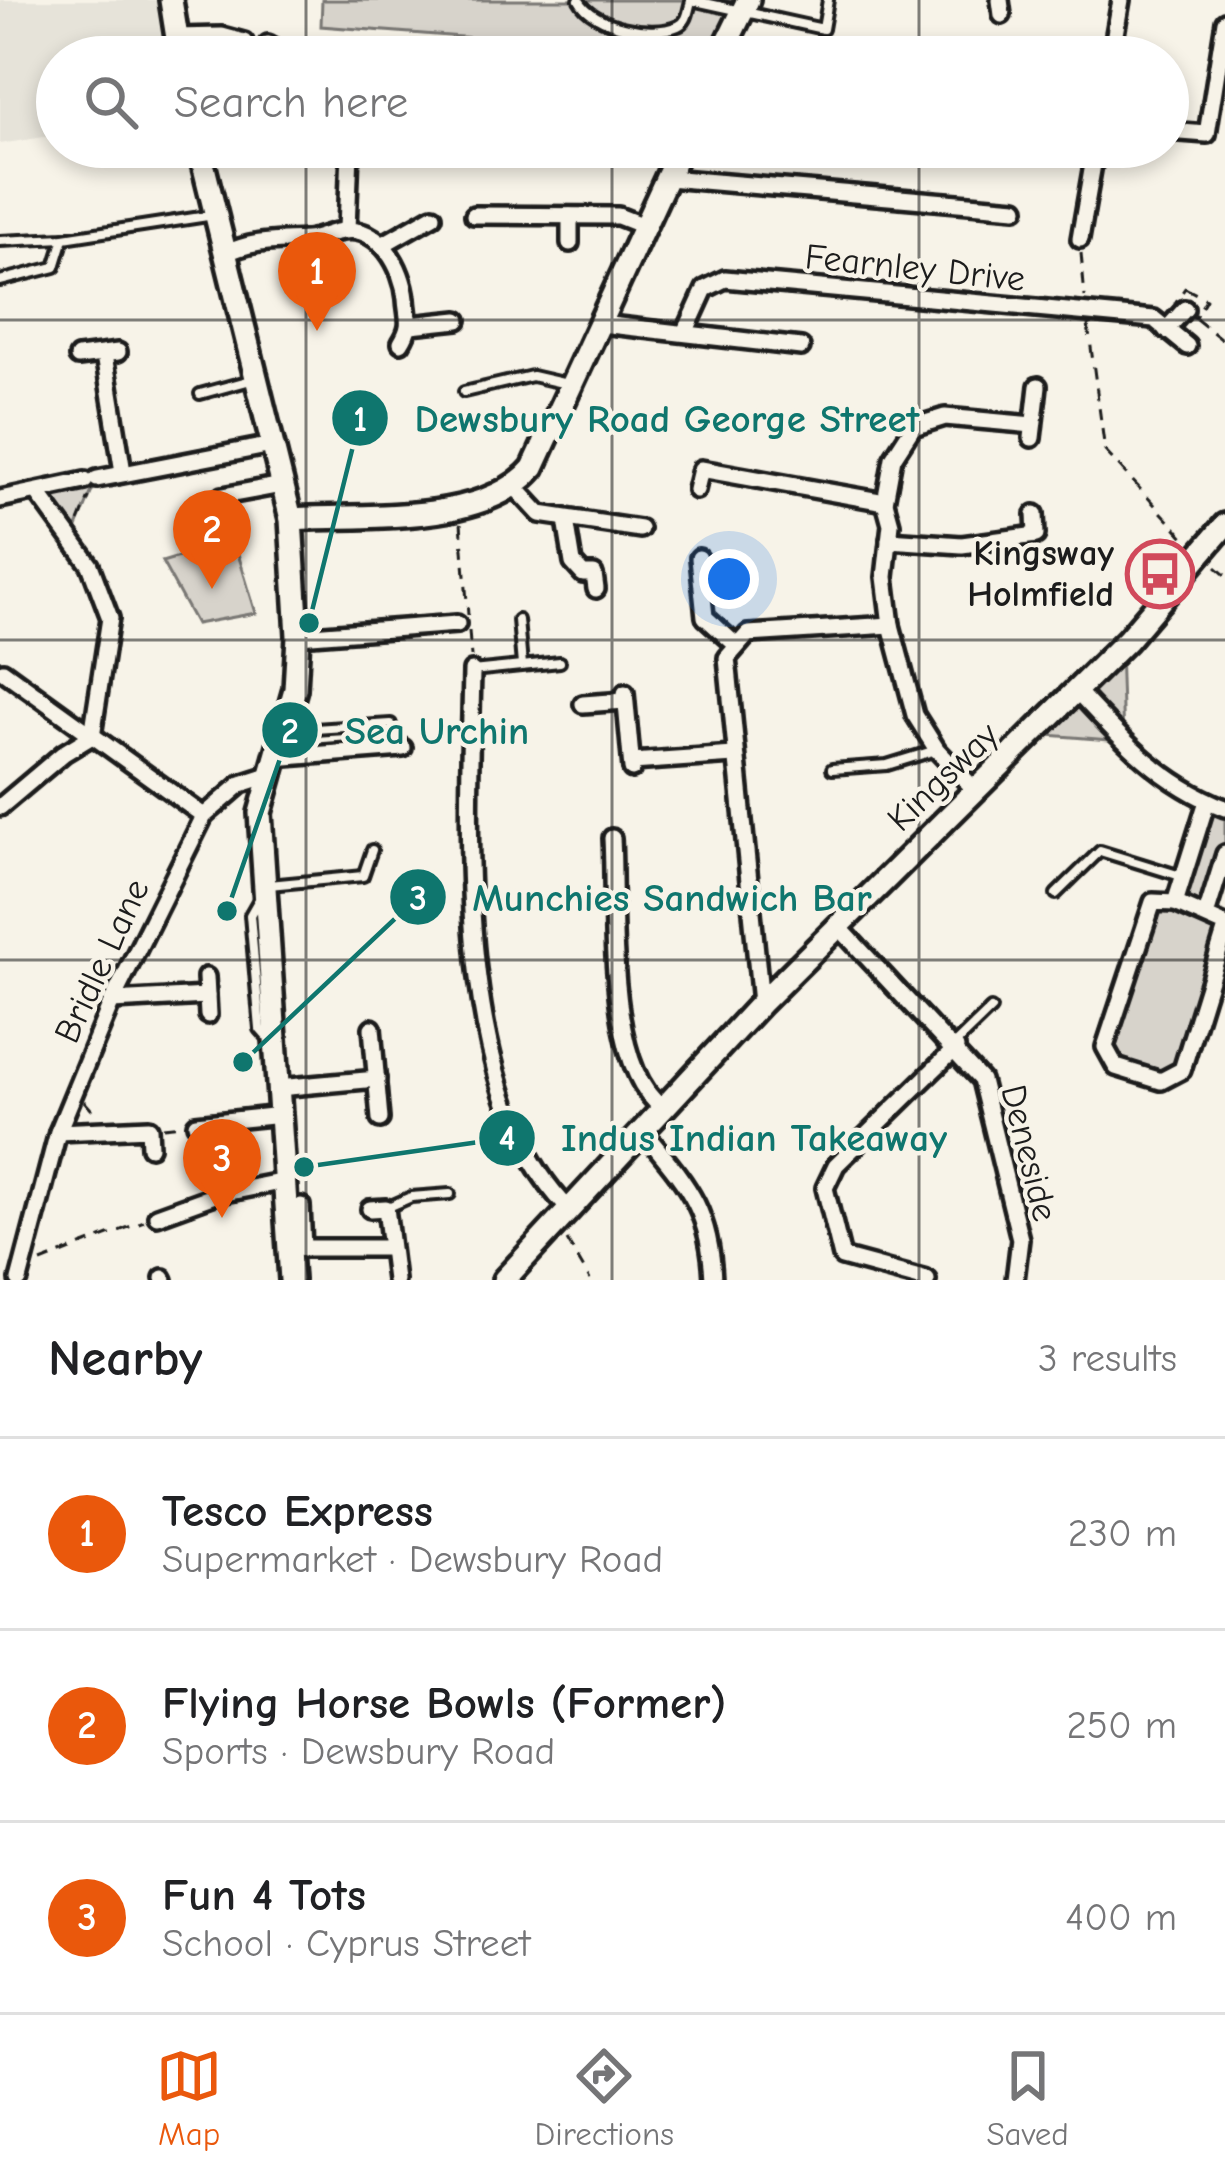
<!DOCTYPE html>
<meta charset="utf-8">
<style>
:root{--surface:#fff;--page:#f6f6f6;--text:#202124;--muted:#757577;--line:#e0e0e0;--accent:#ea580c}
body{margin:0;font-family:"Comic Neue",sans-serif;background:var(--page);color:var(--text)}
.you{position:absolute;left:729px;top:579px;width:42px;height:42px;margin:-30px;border:9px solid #fff;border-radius:50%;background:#1a73e8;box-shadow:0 0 0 18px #1a73e833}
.badge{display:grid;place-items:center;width:78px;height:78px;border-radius:50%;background:var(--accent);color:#fff;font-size:39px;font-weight:700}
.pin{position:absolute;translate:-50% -99px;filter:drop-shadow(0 3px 6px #0008)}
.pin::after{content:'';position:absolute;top:63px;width:42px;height:36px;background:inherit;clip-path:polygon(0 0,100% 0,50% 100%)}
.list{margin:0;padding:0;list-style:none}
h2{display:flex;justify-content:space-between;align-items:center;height:156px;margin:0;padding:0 48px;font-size:51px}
h2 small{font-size:39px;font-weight:400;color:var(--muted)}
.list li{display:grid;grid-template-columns:78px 1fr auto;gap:36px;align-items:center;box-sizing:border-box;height:192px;padding:0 48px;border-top:3px solid var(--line)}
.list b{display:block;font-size:45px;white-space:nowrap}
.list p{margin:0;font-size:39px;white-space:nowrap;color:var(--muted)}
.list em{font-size:39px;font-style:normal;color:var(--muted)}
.icon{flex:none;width:66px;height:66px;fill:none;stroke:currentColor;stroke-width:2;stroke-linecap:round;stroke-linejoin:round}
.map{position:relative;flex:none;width:1225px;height:1280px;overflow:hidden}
.search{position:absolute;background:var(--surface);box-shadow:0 6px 18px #0003;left:36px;right:36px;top:36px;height:132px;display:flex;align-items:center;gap:30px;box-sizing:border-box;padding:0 42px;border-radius:66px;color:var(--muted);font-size:45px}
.sheet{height:732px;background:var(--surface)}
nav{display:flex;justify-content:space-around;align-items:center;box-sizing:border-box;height:168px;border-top:3px solid var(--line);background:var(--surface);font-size:33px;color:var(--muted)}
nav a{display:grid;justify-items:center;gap:6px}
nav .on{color:var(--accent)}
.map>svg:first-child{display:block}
.built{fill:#e6e3d9}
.green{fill:#d7d3cb;stroke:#7a7874;stroke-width:3}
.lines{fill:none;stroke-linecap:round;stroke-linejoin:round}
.lane-casing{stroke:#1c1c1c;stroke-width:16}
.street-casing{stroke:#1c1c1c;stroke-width:24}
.secondary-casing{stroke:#1c1c1c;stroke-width:30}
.path{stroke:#1c1c1c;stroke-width:3;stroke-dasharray:12 9;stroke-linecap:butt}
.lane{stroke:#f7f3e8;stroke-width:8}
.street{stroke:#f7f3e8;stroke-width:15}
.secondary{stroke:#f7f3e8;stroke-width:21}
.grid{fill:none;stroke:#1c1c1c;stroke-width:3;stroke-opacity:0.55}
.labels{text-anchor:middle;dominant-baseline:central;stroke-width:9;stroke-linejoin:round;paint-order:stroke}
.street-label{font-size:36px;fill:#1c1c1c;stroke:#f7f3e8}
.poi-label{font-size:36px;font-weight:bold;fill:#1c1c1c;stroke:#f7f3e8;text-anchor:end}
.leader{fill:none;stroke:#0f766e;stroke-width:4.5}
.callout-dot{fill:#0f766e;stroke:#f7f3e8;stroke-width:4.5}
.mark-label{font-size:36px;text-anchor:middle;font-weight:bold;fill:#fff}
.callout-label{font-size:39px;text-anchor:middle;font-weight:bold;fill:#0f766e;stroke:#f7f3e8;stroke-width:9;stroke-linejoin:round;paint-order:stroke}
</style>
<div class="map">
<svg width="1225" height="1280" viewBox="0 0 1225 1280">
<rect width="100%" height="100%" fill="#f7f3e8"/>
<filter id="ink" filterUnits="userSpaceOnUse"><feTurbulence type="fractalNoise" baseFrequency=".00833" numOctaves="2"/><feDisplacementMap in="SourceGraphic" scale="24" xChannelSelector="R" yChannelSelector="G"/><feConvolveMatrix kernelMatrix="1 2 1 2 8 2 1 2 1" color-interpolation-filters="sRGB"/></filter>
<g filter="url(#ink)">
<polygon class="built" points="0,0 171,0 180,57 57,57 57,135 0,144"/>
<g class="green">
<polygon points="322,0 748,0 720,57 321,26"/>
<polygon points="97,479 73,537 37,492"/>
<polygon points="228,542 235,544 256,613 196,624 162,562"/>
<polygon points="1120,647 1123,741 1035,734"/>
<polygon points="1207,801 1225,808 1225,854 1206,915 1225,925 1182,1070 1161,1081 1116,1067 1105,1047 1153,902 1176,903"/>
</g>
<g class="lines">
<defs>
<g id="lane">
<path d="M579,0C593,26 650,38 678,26C688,22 688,11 691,1"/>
<polyline points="691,0 823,29 828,0"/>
<polyline points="0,241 64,238 214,215"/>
<polyline points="0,281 55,267 64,238"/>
<polyline points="464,392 532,376 567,384"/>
<polyline points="200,394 251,380"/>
<polyline points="518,620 522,665"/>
<polyline points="472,671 560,662"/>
<polyline points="284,731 391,724"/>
<polyline points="832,769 887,765 936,750"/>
<polyline points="269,885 363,876 372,850"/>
<polyline points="1056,894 1100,851 1184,877"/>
<polyline points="258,901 250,915 260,1029 267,1037"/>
<polyline points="955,1044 991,1009"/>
<polyline points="386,1208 411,1197 450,1194"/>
</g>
<g id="street">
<polyline points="1000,0 1002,15"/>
<polyline points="176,37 222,36 244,42"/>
<polyline points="268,44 288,55"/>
<polyline points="1111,57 1121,0"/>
<polyline points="1168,131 1207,134 1225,21"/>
<polyline points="345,147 350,151 347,229"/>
<polyline points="668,178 1016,208"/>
<polyline points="474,215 618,216 646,227"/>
<polyline points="1080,239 1096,147"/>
<polyline points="570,243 570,216"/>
<polyline points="382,245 433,216"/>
<path d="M224,254C254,240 274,242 306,240C319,239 330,232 343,231C380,225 403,268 406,299C407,318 413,324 401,343"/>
<polyline points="601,324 801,347"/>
<polyline points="411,325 458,320"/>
<polyline points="1166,330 1185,309"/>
<polyline points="685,333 705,289 725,279 1154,319 1187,346"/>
<polyline points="104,355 123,472"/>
<polyline points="78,357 118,352"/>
<polyline points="1032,438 1038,386"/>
<polyline points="97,479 272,445"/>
<polyline points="516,488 540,514 640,529"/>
<polyline points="696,490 701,469 885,502"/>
<polyline points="0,499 85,481"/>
<polyline points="566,520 573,563 583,574 594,574 596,589"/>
<polyline points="218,525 214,508 223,496 282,485"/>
<polyline points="889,540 962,545 1036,535 1035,514"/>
<polyline points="699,558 705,617 735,644"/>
<polyline points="298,636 457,624"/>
<polyline points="3,671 204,816"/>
<path d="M472,671C469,826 452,1090 567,1207"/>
<path d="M1077,691C1121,739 1162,784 1225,808"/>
<polyline points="625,693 632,769"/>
<polyline points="583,704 625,701"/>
<polyline points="273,758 403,748"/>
<polyline points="632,762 734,755"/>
<polyline points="976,791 937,750 915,715 891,625 885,577 891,524 885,502 893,458 913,427 945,417 1033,425"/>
<polyline points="0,807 64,753 92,736 110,618 90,565 37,492"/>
<path d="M612,838C616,906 604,1066 662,1107"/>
<polyline points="1175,903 1207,801"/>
<polyline points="1206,915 1225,854"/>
<polyline points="1225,925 1175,903 1153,902 1105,1047 1116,1067 1161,1081 1182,1070 1225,931"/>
<polyline points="838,926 981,1080 1020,1239 1015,1280"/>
<polyline points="206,977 208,1015"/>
<polyline points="112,1001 207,996"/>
<polyline points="761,1003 727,658 748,634 891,625"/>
<polyline points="372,1028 380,1119"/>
<polyline points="278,1088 377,1079"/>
<polyline points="196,1124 281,1115"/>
<path d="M642,1130C686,1184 710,1207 713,1280"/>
<polyline points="58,1132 149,1128 150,1147"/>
<polyline points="301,1206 303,1248 388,1248"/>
<polyline points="370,1209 386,1208 395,1280"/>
<polyline points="157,1216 215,1195 285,1181"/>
<polyline points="163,1278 164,1280"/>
<polyline points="19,1280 58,1132 112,1001 204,816 241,784 269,775"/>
<polyline points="927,1280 842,1257 825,1188 836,1165 956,1048"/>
</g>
<g id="secondary">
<polyline points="171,0 180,57"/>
<polyline points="720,57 748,0"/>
<polyline points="199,147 291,519 298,636 295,689 260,813 291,1280"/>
<path d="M291,519C365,514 483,526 533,468L681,147"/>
<polyline points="504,1280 761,1003 1127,640 1225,525"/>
</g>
</defs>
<use href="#lane" class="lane-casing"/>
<use href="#street" class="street-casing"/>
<use href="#secondary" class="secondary-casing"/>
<g class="path">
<polyline points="1081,253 1085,297"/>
<polygon points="1185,288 1206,299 1195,318 1175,303"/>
<polyline points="1196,319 1225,342"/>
<polyline points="1088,325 1105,451 1187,540"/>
<polyline points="79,522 89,497"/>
<polyline points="461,523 468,615"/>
<polyline points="1216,567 1225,575"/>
<polyline points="469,631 471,657"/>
<polyline points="84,1101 97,1116"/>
<polyline points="163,1127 183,1125"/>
<polyline points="567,1240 590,1280"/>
<polyline points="41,1262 144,1221"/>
</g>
<use href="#lane" class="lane"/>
<use href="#street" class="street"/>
<use href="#secondary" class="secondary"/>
</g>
</g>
<path class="grid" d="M306,0V57M612,0V57M919,0V57M306,147V1280M612,147V1280M919,147V1280M0,320H1225M0,640H1225M0,960H1225"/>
<defs>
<symbol id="bus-ring" viewBox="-11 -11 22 22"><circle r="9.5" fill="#f7f3e8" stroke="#d1495b" stroke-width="1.5"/><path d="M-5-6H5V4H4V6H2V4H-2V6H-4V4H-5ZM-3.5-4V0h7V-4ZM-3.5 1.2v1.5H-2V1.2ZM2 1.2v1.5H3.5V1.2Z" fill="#d1495b"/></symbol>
</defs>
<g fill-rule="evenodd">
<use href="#bus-ring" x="1122" y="536" width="76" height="76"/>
</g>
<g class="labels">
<g class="street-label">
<text transform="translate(915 268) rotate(6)">Fearnley Drive</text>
<text transform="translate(943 777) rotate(-44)">Kingsway</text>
<text transform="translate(102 961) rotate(-65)">Bridle Lane</text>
<text transform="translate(1029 1153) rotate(76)">Deneside</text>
</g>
<g class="poi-label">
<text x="1114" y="553">Kingsway<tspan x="1114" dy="41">Holmfield</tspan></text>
</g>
</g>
<path class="leader" d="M309 623L360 418M227 911L290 730M243 1062L418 897M304 1167L507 1138"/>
<g class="callout-dot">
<circle cx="309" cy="623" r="12"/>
<circle cx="227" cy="911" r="12"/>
<circle cx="243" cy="1062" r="12"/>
<circle cx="304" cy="1167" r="12"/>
<circle cx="360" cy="418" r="30"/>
<circle cx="290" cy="730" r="30"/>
<circle cx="418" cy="897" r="30"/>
<circle cx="507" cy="1138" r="30"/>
</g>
<g class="mark-label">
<text x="360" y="431">1</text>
<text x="290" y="743">2</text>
<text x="418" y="910">3</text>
<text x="507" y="1150">4</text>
</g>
<g class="callout-label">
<text x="667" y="432">Dewsbury Road George Street</text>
<text x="437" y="744">Sea Urchin</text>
<text x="672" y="911">Munchies Sandwich Bar</text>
<text x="754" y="1151">Indus Indian Takeaway</text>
</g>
</svg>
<div class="you"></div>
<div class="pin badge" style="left:317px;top:331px">1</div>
<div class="pin badge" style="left:212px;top:589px">2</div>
<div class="pin badge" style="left:222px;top:1218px">3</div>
<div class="search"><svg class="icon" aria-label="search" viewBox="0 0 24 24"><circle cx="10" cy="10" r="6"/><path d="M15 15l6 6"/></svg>Search here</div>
</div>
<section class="sheet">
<h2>Nearby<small>3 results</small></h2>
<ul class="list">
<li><span class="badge">1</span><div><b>Tesco Express</b><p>Supermarket · Dewsbury Road</p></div><em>230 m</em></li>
<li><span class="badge">2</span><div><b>Flying Horse Bowls (Former)</b><p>Sports · Dewsbury Road</p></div><em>250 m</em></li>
<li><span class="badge">3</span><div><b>Fun 4 Tots</b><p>School · Cyprus Street</p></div><em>400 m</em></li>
</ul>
</section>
<nav>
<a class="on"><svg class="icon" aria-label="map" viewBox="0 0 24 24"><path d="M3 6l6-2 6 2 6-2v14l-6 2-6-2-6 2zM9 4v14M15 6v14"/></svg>Map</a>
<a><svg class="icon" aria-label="directions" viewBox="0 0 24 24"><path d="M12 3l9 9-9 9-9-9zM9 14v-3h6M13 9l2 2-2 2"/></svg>Directions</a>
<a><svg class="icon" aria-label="saved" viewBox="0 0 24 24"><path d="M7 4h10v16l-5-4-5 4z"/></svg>Saved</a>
</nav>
